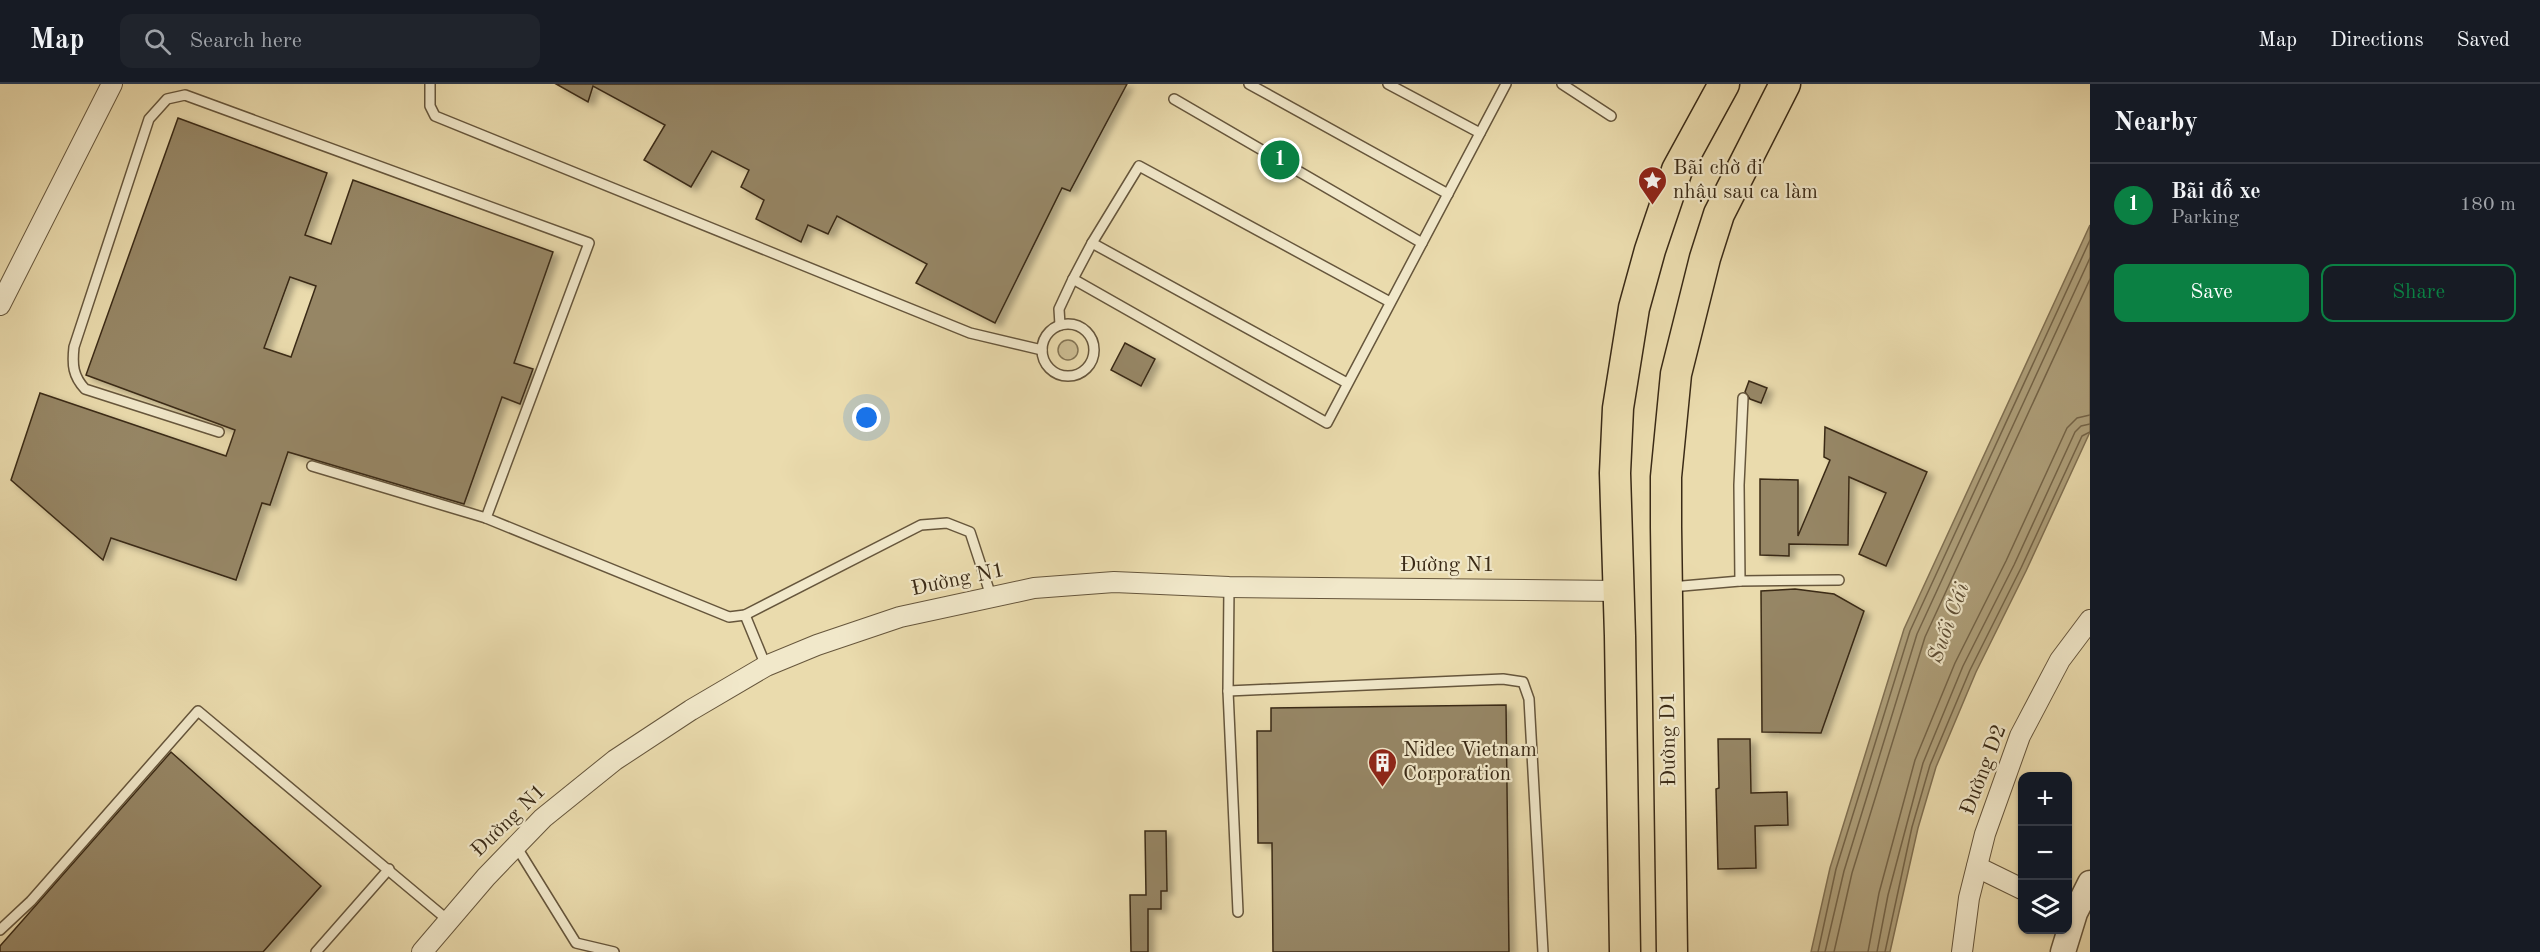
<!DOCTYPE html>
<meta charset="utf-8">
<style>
:root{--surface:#171b24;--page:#20242c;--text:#f1f3f6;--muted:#9ea1a6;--line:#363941;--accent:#0b8043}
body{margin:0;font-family:"Old Standard TT",serif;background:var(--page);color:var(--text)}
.controls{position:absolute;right:18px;bottom:18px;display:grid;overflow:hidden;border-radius:12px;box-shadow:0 2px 4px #0004}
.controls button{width:54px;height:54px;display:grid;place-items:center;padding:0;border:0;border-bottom:2px solid var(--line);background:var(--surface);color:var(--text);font:30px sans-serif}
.you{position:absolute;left:867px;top:334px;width:21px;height:21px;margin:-15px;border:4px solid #fff;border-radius:50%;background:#1a73e8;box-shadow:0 0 0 9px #1a73e833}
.badge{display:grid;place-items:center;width:39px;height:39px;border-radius:50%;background:var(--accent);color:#fff;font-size:20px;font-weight:700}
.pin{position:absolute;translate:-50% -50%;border:3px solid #fff;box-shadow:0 2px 6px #0006}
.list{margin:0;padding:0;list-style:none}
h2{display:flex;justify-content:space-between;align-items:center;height:78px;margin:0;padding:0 24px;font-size:26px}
h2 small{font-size:20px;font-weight:400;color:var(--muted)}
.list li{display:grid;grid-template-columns:39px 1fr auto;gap:18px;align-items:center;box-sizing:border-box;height:84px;padding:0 24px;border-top:2px solid var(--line)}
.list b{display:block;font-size:22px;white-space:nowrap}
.list p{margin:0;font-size:20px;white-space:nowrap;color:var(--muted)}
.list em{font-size:20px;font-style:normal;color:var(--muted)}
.actions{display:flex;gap:12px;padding:18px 24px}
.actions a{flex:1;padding:14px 0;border:2px solid var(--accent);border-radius:12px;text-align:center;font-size:21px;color:var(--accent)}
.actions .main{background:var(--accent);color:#fff}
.icon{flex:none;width:33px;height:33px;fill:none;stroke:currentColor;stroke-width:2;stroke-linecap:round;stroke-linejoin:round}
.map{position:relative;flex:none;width:2090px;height:868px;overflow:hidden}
header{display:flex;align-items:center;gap:36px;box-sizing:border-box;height:84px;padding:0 30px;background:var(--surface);border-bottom:2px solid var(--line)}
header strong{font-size:28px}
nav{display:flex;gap:33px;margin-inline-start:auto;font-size:21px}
.search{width:420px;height:54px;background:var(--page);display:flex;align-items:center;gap:15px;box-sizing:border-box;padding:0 21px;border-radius:12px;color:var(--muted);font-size:22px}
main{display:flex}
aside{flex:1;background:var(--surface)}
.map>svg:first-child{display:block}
.green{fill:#ccbd93;stroke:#837454;stroke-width:1.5}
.water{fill:#ae9f7a;stroke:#807052;stroke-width:1.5}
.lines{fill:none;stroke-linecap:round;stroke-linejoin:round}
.shore{stroke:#746448;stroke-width:1.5}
.building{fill:#968665;stroke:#3a2a16;stroke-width:1.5;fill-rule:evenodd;filter:url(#shadow)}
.service-casing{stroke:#66563c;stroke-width:12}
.minor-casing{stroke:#66563c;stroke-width:22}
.tertiary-casing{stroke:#66563c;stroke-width:27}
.primary-casing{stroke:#3a2a16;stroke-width:33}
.service{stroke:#f1e8ca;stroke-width:9}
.minor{stroke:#f1e8ca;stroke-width:20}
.tertiary{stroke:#f1e8ca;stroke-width:24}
.primary{stroke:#eadbad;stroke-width:30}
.labels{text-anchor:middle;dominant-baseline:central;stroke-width:4.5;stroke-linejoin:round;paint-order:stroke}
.poi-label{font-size:21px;fill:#3a2a16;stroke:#f1e8ca;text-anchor:start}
.street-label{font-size:21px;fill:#3a2a16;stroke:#f1e8ca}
.water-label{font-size:22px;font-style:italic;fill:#5d4d34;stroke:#f1e8ca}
</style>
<header>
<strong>Map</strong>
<div class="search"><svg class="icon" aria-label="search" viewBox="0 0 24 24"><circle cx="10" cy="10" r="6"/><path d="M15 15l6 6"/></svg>Search here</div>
<nav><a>Map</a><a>Directions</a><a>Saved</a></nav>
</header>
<main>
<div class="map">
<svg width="2090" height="868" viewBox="0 0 2090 868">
<defs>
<filter id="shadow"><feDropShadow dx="6" dy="4" stdDeviation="3" flood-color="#0004"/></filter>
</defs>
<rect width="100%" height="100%" fill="#eadbad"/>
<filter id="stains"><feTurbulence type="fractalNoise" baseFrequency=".00333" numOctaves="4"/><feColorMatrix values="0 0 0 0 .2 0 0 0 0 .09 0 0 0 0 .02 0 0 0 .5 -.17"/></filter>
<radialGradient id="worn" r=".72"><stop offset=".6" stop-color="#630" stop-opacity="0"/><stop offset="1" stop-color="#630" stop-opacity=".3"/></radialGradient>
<circle class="green" cx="1068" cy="266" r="10"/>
<polygon class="water" points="2090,141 2090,348 2026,487 1976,588 1936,683 1918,744 1890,868 1811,868 1830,784 1904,545"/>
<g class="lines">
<g class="shore">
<polyline points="1818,868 1836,785 1910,547 2090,156"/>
<polyline points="1825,868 1844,787 1917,550 2090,174"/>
<polyline points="1834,868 1852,789 1925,553 2090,195"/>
<polyline points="1868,868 1879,809 1915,676 1955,579 2006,477 2067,344 2077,334 2090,331"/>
<polyline points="1877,868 1888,811 1923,679 1963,582 2014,481 2075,348 2081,342 2090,340"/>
<polyline points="1885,868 1912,743 1930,681 1970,586 2021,484 2082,352 2090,348"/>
</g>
</g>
<g class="building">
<polygon points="556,0 1127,0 1070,107 1062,104 995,239 916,199 927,180 837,132 828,150 808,141 801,158 756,135 764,116 741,103 749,86 712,67 691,103 644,76 665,41 593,2 588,18"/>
<path d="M178,34L327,89L305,151L331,160L353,96L553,168L514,279L533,285L520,320L502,313L464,420L288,368L270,421L262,419L236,496L111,454L103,476L11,396L40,309L226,372L235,346L86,291ZM290,193L316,202L291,273L264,264Z"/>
<polygon points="1125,259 1155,275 1141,302 1111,286"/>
<polygon points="1749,297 1767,304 1761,319 1750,315 1745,308"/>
<polygon points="1825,343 1927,388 1886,482 1859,470 1886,409 1849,393 1848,461 1789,460 1789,472 1760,471 1760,395 1798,396 1798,452 1830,376 1824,373"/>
<polygon points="1795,505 1834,510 1864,527 1821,649 1762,648 1761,507"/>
<polygon points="1506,621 1509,868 1273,868 1272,759 1258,759 1257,647 1271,647 1271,624"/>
<polygon points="1718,655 1750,655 1751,709 1787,708 1788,741 1755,742 1756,784 1718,785 1716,705 1719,704"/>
<polygon points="171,668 321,802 263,868 0,868 0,862"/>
<polygon points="1145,747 1166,747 1167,807 1161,807 1161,825 1148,825 1148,868 1131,868 1130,811 1146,811"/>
</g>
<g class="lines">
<defs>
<g id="service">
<polyline points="430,0 430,22 435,32 970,249 1042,266"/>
<polyline points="1249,0 1448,110"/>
<polyline points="1388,0 1480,49"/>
<polyline points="1562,0 1611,32"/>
<polyline points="1174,15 1422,159"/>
<polyline points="1092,159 1347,299"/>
<polyline points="1073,195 1327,339 1506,0"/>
<circle cx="1068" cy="266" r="26"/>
<polyline points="1060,241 1059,225 1073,195 1092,159 1139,82 1390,218"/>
<path d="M219,348L85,305C73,292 72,281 74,263L149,35L167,15L185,11L589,159L486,434"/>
<polyline points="312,382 486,434 729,533 745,531 921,441 947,439 970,448 991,512"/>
<polyline points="1740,497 1739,401 1743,314"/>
<polyline points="1229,503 1228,607 1238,828"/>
<polyline points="1671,503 1740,497 1839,496"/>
<polyline points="745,531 766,582"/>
<polyline points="1228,607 1503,595 1523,598 1529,615 1543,868"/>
<polyline points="516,762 576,859 614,868"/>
<polyline points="0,846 31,817 198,627 449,837"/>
<polyline points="316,868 389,785"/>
</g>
<g id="minor">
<polyline points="0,221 112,0"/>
<polyline points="1977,783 2022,805"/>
<polyline points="422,868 486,793 543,734 615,676 691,626 766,582 817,561 900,533 1034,504 1114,498 1229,503 1619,507"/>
<polyline points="1962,868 1969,814 1985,750 2020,652 2060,576 2090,536"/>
</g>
<polyline id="tertiary" points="2063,868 2075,829 2090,799"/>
<g id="primary">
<polyline points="1625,868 1620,552 1615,389 1618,324 1634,224 1650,166 1677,86 1724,0"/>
<polyline points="1672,868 1666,443 1666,393 1676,290 1705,174 1719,130 1785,0"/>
</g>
</defs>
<use href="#service" class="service-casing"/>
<use href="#minor" class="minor-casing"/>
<use href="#tertiary" class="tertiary-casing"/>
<use href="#primary" class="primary-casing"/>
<use href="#service" class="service"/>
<use href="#minor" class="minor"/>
<use href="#tertiary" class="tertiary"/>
<use href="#primary" class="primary"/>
</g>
<defs>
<symbol id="sight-pin" viewBox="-11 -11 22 30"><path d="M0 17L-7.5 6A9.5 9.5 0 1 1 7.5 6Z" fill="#8f2418" stroke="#f1e8ca"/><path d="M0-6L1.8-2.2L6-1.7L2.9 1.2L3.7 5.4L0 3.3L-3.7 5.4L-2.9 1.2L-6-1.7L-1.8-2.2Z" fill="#fff"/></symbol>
<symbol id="building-pin" viewBox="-11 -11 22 30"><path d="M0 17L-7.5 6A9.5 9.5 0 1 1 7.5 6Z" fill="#8f2418" stroke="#f1e8ca"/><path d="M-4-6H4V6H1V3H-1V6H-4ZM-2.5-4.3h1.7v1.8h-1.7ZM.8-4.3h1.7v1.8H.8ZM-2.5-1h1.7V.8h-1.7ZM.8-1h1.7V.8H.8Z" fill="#fff"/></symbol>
</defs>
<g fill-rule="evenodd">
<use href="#sight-pin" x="1636" y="80" width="33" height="45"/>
<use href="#building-pin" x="1366" y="662" width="33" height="45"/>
</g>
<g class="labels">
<g class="poi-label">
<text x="1673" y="84">Bãi chờ đi<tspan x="1673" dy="24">nhậu sau ca làm</tspan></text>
<text x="1403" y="666">Nidec Vietnam<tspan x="1403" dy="24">Corporation</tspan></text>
</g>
<g class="street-label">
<text x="1447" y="481">Đường N1</text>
<text transform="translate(958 496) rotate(-12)">Đường N1</text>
<text transform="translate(1669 655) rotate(-91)">Đường D1</text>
<text transform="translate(1984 686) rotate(-69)">Đường D2</text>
<text transform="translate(509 737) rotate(-44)">Đường N1</text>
</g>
<g class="water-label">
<text transform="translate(1949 539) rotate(-70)">Suối Cái</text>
</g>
</g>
<rect width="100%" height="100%" filter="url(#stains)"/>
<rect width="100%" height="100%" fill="url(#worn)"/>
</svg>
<div class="controls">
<button>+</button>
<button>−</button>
<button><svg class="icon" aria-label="layers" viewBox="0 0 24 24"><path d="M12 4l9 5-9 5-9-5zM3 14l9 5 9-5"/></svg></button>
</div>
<div class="you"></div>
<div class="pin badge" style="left:1280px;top:76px">1</div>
</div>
<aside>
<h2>Nearby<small></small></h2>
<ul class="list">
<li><span class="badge">1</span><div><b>Bãi đỗ xe</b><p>Parking</p></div><em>180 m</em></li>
</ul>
<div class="actions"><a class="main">Save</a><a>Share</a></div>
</aside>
</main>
